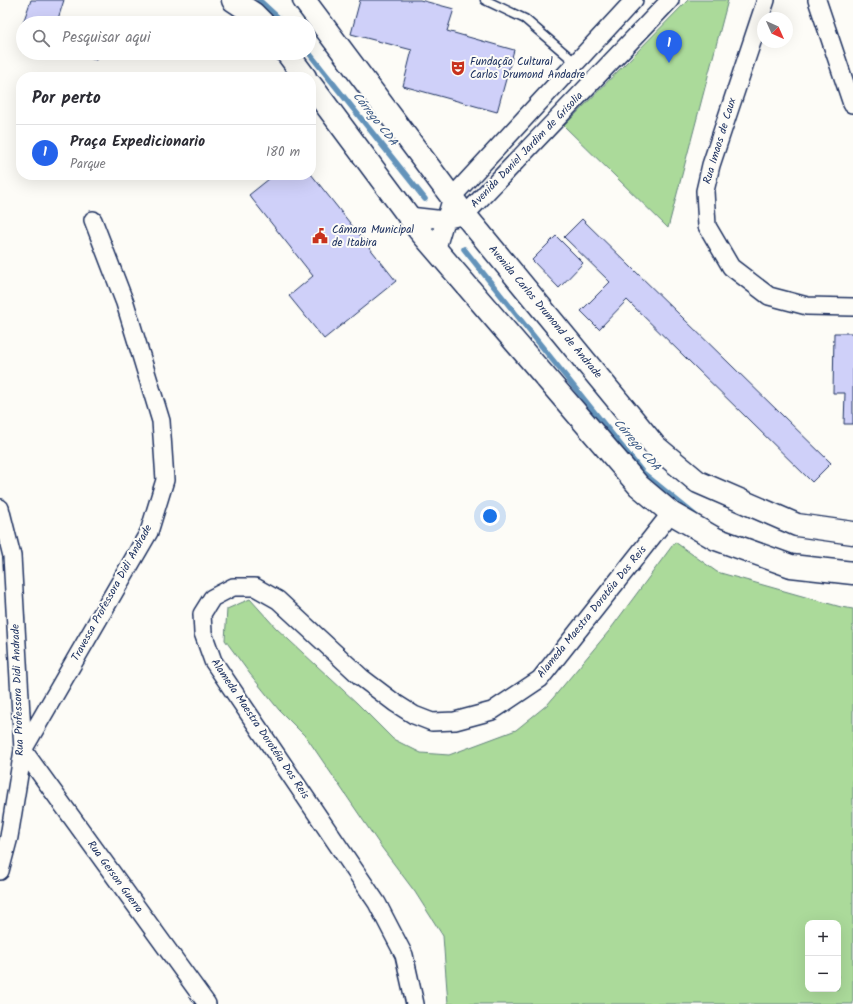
<!DOCTYPE html>
<html lang="pt">
<meta charset="utf-8">
<style>
:root{--surface:#fff;--page:#f2f2f3;--text:#2b2b33;--muted:#7c7c81;--line:#e1e1e2;--accent:#2563eb}
body{margin:0;font-family:Kalam,sans-serif;background:var(--page);color:var(--text)}
.controls{position:absolute;right:12px;bottom:12px;display:grid;overflow:hidden;border-radius:8px;box-shadow:0 4px 16px #0002}
.controls button{width:36px;height:36px;display:grid;place-items:center;padding:0;border:0;border-bottom:1px solid var(--line);background:var(--surface);color:var(--text);font:20px sans-serif}
.compass{position:absolute;left:757px;top:12px;width:36px;height:36px;border-radius:50%;background:var(--surface);box-shadow:0 4px 16px #0002;rotate:135deg}
.you{position:absolute;left:490px;top:516px;width:14px;height:14px;margin:-10px;border:3px solid #fff;border-radius:50%;background:#1a73e8;box-shadow:0 0 0 6px #1a73e833}
.badge{display:grid;place-items:center;width:26px;height:26px;border-radius:50%;background:var(--accent);color:#fff;font-size:13px;font-weight:700}
.pin{position:absolute;translate:-50% -33px;filter:drop-shadow(0 1px 2px #0008)}
.pin::after{content:'';position:absolute;top:21px;width:14px;height:12px;background:inherit;clip-path:polygon(0 0,100% 0,50% 100%)}
.list{margin:0;padding:0;list-style:none}
h2{display:flex;justify-content:space-between;align-items:center;height:52px;margin:0;padding:0 16px;font-size:17px}
h2 small{font-size:13px;font-weight:400;color:var(--muted)}
.list li{display:grid;grid-template-columns:26px 1fr auto;gap:12px;align-items:center;box-sizing:border-box;height:56px;padding:0 16px;border-top:1px solid var(--line)}
.list b{display:block;font-size:15px;white-space:nowrap}
.list p{margin:0;font-size:13px;white-space:nowrap;color:var(--muted)}
.list em{font-size:13px;font-style:normal;color:var(--muted)}
.icon{flex:none;width:22px;height:22px;fill:none;stroke:currentColor;stroke-width:2;stroke-linecap:round;stroke-linejoin:round}
.map{position:relative;flex:none;width:853px;height:1004px;overflow:hidden}
.search{position:absolute;background:var(--surface);box-shadow:0 4px 16px #0002;left:16px;top:16px;width:300px;height:44px;display:flex;align-items:center;gap:10px;box-sizing:border-box;padding:0 14px;border-radius:22px;color:var(--muted);font-size:15px}
.panel{position:absolute;background:var(--surface);box-shadow:0 4px 16px #0002;left:16px;top:72px;width:300px;height:108px;border-radius:16px}
.map>svg:first-child{display:block}
.green{fill:#abda9a;stroke:#63847c;fill-rule:evenodd}
.lines{fill:none;stroke-linecap:round;stroke-linejoin:round}
.stream{stroke:#6493ba;stroke-width:5.5}
.building{fill:#cfd0f9;stroke:#1b2f5e}
.service-casing{stroke:#1b2f5e;stroke-width:11}
.minor-casing{stroke:#1b2f5e;stroke-width:20}
.primary-casing{stroke:#1b2f5e;stroke-width:25}
.service{stroke:#fdfcf7;stroke-width:8}
.minor{stroke:#fdfcf7;stroke-width:17}
.primary{stroke:#fdfcf7;stroke-width:22}
.labels{text-anchor:middle;dominant-baseline:central;stroke-width:4;stroke-linejoin:round;paint-order:stroke}
.poi-label{font-size:11px;fill:#1b2f5e;stroke:#fdfcf7;text-anchor:start}
.street-label{font-size:11px;fill:#1b2f5e;stroke:#fdfcf7}
.water-label{font-size:12px;font-style:italic;fill:#3a5884;stroke:#fdfcf7}
</style>
<div class="map">
<svg width="853" height="1004" viewBox="0 0 853 1004">
<rect width="100%" height="100%" fill="#fdfcf7"/>
<filter id="ink" filterUnits="userSpaceOnUse"><feTurbulence type="fractalNoise" baseFrequency=".025" numOctaves="2"/><feDisplacementMap in="SourceGraphic" scale="8" xChannelSelector="R" yChannelSelector="G"/><feConvolveMatrix kernelMatrix="1 2 1 2 8 2 1 2 1" color-interpolation-filters="sRGB"/></filter>
<g filter="url(#ink)">
<g class="green">
<polygon points="688,0 728,0 668,228 564,126"/>
<path d="M675,542L717,572L841,607L853,609V1004H448L443,936L415,892L382,848L307,738L279,710L250,674L225,640L227,609L250,599L276,628L357,703L393,739L421,753L449,755L516,730L548,704L609,631ZM808,923H838V989H808Z"/>
</g>
<g class="lines">
<g class="stream">
<polyline points="259,0 284,23"/>
<polyline points="309,53 425,199"/>
<polyline points="464,249 643,473 697,517"/>
</g>
</g>
<g class="building">
<polygon points="31,0 64,0 57,22 61,23 23,23 23,38 18,37"/>
<polygon points="360,0 420,0 454,9 447,31 514,50 497,112 403,86 412,50 351,34"/>
<polygon points="71,53 98,53 96,60"/>
<polygon points="311,174 396,281 324,339 289,296 313,276 249,195 274,175"/>
<polygon points="582,219 831,463 812,482 627,300 599,329 581,311 610,282 564,237"/>
<polygon points="556,236 583,263 559,288 532,260"/>
<polygon points="834,333 853,333 853,424 844,424 845,393 833,393"/>
</g>
<g class="lines">
<defs>
<polyline id="service" points="485,0 525,19 576,63"/>
<g id="minor">
<polyline points="766,0 711,165 705,191 707,226 731,267 769,296 807,306 853,307"/>
<polyline points="817,0 852,104"/>
<polyline points="409,216 445,220 465,215 670,0"/>
<polyline points="436,251 452,197 634,0"/>
<polyline points="0,508 12,556 23,750 9,837 0,871"/>
<polyline points="23,750 149,532 165,480 161,421 125,303 93,220"/>
<polyline points="23,750 207,1004"/>
<polyline points="415,1004 404,955 377,903 213,661 203,633 202,614 212,598 233,587 255,587 278,600 362,678 395,703 414,715 432,722 455,721 492,711 540,679 671,513"/>
</g>
<g id="primary">
<polyline points="233,0 254,14 263,23"/>
<polyline points="304,0 465,215 655,446 698,482 797,525 853,533"/>
<polyline points="287,53 305,77"/>
<polyline points="311,85 419,230 639,486 671,513 716,539 791,566 853,573"/>
</g>
</defs>
<use href="#service" class="service-casing"/>
<use href="#minor" class="minor-casing"/>
<use href="#primary" class="primary-casing"/>
<use href="#service" class="service"/>
<use href="#minor" class="minor"/>
<use href="#primary" class="primary"/>
</g>
</g>
<defs>
<symbol id="theatre-bare" viewBox="-9 -9 18 18"><path d="M-5-5.5Q0-4 5-5.5V0Q5 5 0 6Q-5 5-5 0ZM-3.3-2.5H-1v1.5H-3.3ZM1-2.5H3.3v1.5H1ZM-2.8 1Q0 5.5 2.8 1Z" fill="#c8321e" stroke="#fdfcf7" stroke-width="2.5" paint-order="stroke"/></symbol>
<symbol id="civic-bare" viewBox="-9 -9 18 18"><path d="M-.6-6.5H3V-4.5H.6V-3L4-1V1h2V6H-6V1h2V-1L-.6-3ZM-1.2 2.5V6h2.4V2.5Z" fill="#c8321e" stroke="#fdfcf7" stroke-width="2.5" paint-order="stroke"/></symbol>
</defs>
<g fill-rule="evenodd">
<use href="#theatre-bare" x="447" y="57" width="22" height="22"/>
<use href="#civic-bare" x="309" y="225" width="22" height="22"/>
</g>
<g class="labels">
<g class="poi-label">
<text x="470" y="62">Fundação Cultural<tspan x="470" dy="13">Carlos Drumond Andadre</tspan></text>
<text x="332" y="230">Câmara Municipal<tspan x="332" dy="13">de Itabira</tspan></text>
</g>
<g class="street-label">
<text transform="translate(720 141) rotate(-73)">Rua Imaos de Caux</text>
<text transform="translate(527 150) rotate(-46)">Avenida Daniel Jardim de Grisolia</text>
<text transform="translate(545 312) rotate(50)">Avenida Carlos Drumond de Andrade</text>
<text transform="translate(112 593) rotate(-61)">Travessa Professora Didi Andrade</text>
<text transform="translate(592 612) rotate(-51)">Alameda Maestra Dorotéia Dos Reis</text>
<text transform="translate(18 690) rotate(-92)">Rua Professora Didi Andrade</text>
<text transform="translate(260 729) rotate(56)">Alameda Maestra Dorotéia Dos Reis</text>
<text transform="translate(115 877) rotate(54)">Rua Gerson Guerra</text>
</g>
<g class="water-label">
<text transform="translate(375 119) rotate(52)">Córrego CDA</text>
<text transform="translate(637 445) rotate(49)">Córrego CDA</text>
</g>
</g>
</svg>
<div class="controls">
<button>+</button>
<button>−</button>
</div>
<svg class="compass" viewBox="-18 -18 36 36"><path d="M0-13l5 13h-10z" fill="#e53935"/><path d="M0 13l5-13h-10z" fill="#7c7c81"/></svg>
<div class="you"></div>
<div class="pin badge" style="left:669px;top:63px">1</div>
<div class="search"><svg class="icon" aria-label="search" viewBox="0 0 24 24"><circle cx="10" cy="10" r="6"/><path d="M15 15l6 6"/></svg>Pesquisar aqui</div>
<section class="panel">
<h2>Por perto<small></small></h2>
<ul class="list">
<li><span class="badge">1</span><div><b>Praça Expedicionario</b><p>Parque</p></div><em>180 m</em></li>
</ul>
</section>
</div>
